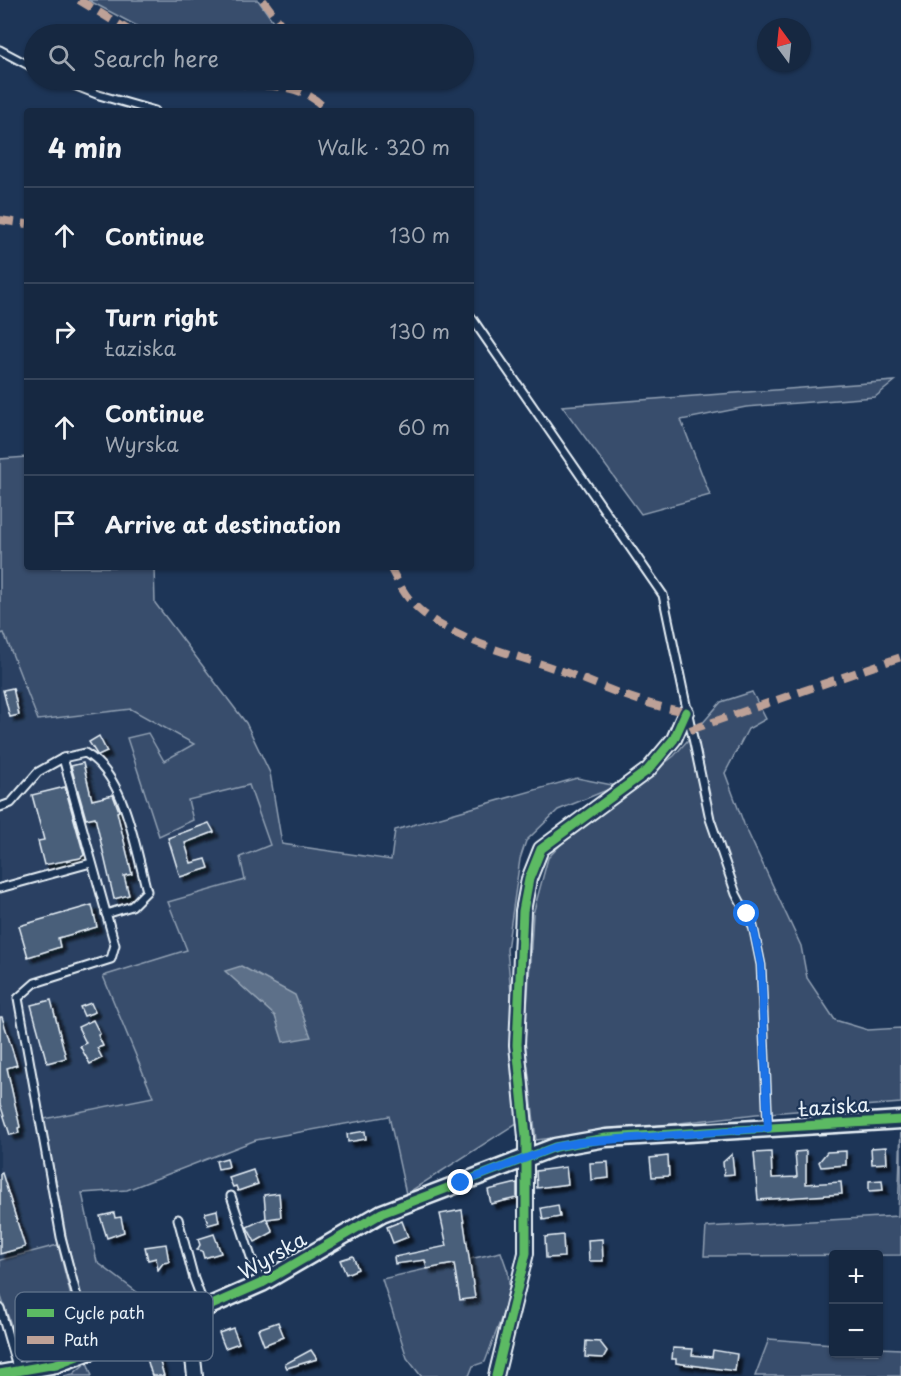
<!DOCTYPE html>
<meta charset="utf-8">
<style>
:root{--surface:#162841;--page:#1f3048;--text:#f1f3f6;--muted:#9ea6b1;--line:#35445a}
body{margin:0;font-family:"Playpen Sans",sans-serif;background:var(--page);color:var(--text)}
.controls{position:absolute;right:18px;bottom:18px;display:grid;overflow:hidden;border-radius:6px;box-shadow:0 2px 4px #0004}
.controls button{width:54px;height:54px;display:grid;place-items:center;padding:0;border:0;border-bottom:2px solid var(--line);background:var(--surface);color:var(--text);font:30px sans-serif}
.compass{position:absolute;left:757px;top:18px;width:54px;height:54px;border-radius:50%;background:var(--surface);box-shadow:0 2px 4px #0004;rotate:345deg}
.stop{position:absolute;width:18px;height:18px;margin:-14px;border:4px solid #1a73e8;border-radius:50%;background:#fff}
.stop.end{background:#1a73e8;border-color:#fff;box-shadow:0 2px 6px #0008}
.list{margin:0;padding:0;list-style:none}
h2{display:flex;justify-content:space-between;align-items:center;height:78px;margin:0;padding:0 24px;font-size:26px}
h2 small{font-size:20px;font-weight:400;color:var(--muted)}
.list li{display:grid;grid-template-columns:39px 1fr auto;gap:18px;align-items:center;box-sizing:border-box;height:96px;padding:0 24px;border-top:2px solid var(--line)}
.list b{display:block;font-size:22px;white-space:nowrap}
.list p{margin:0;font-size:20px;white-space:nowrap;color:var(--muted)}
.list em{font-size:20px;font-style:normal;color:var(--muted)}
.icon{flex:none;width:33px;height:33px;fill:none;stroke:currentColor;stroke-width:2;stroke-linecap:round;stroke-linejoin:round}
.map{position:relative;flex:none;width:901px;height:1376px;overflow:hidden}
.search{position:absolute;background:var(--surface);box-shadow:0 2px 4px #0004;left:24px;top:24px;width:450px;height:66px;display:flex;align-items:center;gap:15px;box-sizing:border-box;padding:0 21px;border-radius:33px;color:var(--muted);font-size:22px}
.panel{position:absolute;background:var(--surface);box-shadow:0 2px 4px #0004;left:24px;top:108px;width:450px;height:462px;border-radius:6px}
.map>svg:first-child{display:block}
.built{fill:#2a4162}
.green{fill:#374d6c;stroke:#909fb2;stroke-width:1.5}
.water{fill:#5d7089;stroke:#95a4b5;stroke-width:1.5}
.building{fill:#495e7a;stroke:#e8f1f8;stroke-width:1.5;filter:url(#shadow)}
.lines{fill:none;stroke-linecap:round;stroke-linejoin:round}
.service-casing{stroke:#e8f1f8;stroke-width:11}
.minor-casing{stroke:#e8f1f8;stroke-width:18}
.tertiary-casing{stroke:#e8f1f8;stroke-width:21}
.service{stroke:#1d3557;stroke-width:7}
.minor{stroke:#1d3557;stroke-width:14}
.tertiary{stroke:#1d3557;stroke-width:16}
.quiet{stroke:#bda197;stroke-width:8;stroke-dasharray:15 8;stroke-linecap:butt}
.cycleway-casing{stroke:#1d3557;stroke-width:13}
.cycleway{stroke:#5cba63;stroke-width:9}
.route{stroke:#1a73e8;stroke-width:8}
.labels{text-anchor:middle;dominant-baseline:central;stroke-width:4.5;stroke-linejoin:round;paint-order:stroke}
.street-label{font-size:20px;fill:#e8f1f8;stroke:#1d3557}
.key{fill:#1d3557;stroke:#5a6d87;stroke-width:1.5}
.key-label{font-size:16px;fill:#e8f1f8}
</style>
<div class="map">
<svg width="901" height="1376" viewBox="0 0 901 1376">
<defs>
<filter id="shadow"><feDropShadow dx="5" dy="5" stdDeviation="1.5" flood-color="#0009"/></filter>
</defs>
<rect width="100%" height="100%" fill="#1d3557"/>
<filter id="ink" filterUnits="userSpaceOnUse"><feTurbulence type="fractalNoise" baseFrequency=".0167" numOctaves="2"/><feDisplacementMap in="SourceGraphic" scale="12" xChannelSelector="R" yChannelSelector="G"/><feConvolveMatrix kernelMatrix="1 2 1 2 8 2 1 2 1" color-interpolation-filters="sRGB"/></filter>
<g filter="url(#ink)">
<polygon class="built" points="4,633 38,720 130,709 195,744 163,761 127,738 188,800 249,785 270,845 245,879 168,902 188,950 153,1097 45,1119 58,1245 0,1260 0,634"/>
<g class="green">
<polygon points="88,0 258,0 282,34 152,34"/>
<polygon points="895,381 875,397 746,407 681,420 710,495 641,514 562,406"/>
<polygon points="27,457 27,567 154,567 155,603 246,723 270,773 282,844 391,860 395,830 577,778 617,786 558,810 526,841 520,859 507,950 523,1119 406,1194 389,1116 256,1140 127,1190 82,1193 97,1262 158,1308 90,1330 67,1241 44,1119 153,1097 103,976 187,950 168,902 245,880 240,857 270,845 249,785 188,800 193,820 159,836 127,738 148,733 164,761 194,744 131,709 38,720 4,633 0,634 0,459"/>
<polygon points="752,692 766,719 748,729 725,773 744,824 801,946 807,978 835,1020 868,1030 901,1028 901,1103 756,1114 536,1140 525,1041 533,914 548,858 564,841 674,756 721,702"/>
<polygon points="901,1126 901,1255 704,1256 706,1227 898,1216"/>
<polygon points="58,1245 80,1333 20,1350 0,1294 0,1260"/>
<polygon points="501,1252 508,1272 510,1295 485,1362 473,1366 469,1376 421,1376 407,1358 382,1279"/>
<polygon points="769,1339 833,1344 834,1354 878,1354 879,1348 901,1349 901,1376 755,1376"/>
<polygon points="87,1362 92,1376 64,1376 73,1374"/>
</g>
<polygon class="water" points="241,966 295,995 311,1037 283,1042 275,1016 225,971"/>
<g class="building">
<polygon points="13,688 19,715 10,717 3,690"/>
<polygon points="99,736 107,752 98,756 89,742"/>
<polygon points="83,763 92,800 113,795 119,811 117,812 132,874 124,876 129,895 114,899 95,817 86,819 71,766"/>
<polygon points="65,787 84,855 80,858 44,865 38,841 44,840 32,795"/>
<polygon points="209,823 214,832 185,843 191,863 206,859 209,868 180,877 168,838"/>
<polygon points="92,905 97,927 58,938 60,947 28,957 19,926"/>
<polygon points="51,1000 66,1058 47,1063 31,1005"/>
<polygon points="91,1003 95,1012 84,1016 80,1007"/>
<polygon points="0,1017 2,1017 17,1065 7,1068 20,1127 18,1128 19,1133 10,1135 0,1104"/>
<polygon points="93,1020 100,1034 98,1035 103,1046 97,1048 102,1058 90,1064 80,1046 86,1043 78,1027"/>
<polygon points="365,1131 366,1139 348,1142 347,1134"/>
<polygon points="886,1147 887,1163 872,1164 871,1148"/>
<polygon points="806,1151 806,1184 841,1182 842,1194 758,1200 754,1153 771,1152 772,1178 797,1177 795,1152"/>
<polygon points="846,1151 846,1165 821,1167 819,1162 827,1152"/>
<polygon points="732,1154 734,1174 724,1175 723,1162"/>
<polygon points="668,1156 669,1176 652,1177 650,1158"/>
<polygon points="227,1158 229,1167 218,1169 216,1161"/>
<polygon points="608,1162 609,1178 591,1180 590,1163"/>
<polygon points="566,1167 568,1184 537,1188 536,1171"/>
<polygon points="253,1170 258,1184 238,1191 236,1186 233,1187 229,1178"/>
<polygon points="2,1173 25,1247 0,1254 0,1174"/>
<polygon points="882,1180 883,1190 869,1191 869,1181"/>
<polygon points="517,1183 517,1198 491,1204 488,1190"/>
<polygon points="279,1193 281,1217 267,1219 273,1232 255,1242 247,1227 266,1218 264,1195"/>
<polygon points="558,1205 560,1217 543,1220 541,1208"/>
<polygon points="217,1210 219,1222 208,1225 205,1213"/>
<polygon points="462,1210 475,1298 460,1300 454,1264 427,1269 425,1260 395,1264 394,1257 447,1246 440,1214"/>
<polygon points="114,1213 115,1218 121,1217 124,1232 107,1238 100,1216"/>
<polygon points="402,1221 408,1237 393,1243 387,1227"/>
<polygon points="214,1234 221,1253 204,1258 202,1251 197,1250 200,1245 198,1239"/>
<polygon points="563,1235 564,1257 546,1258 545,1237"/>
<polygon points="602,1239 603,1261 589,1261 588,1240"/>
<polygon points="166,1244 169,1262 163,1263 158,1270 156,1258 148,1260 145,1247"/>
<polygon points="353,1256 358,1269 346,1274 340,1260"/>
<polygon points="278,1322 284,1337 264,1345 258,1329"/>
<polygon points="233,1328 239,1343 225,1348 219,1333"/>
<polygon points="586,1341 600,1342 607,1351 603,1358 585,1357"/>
<polygon points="673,1348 693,1349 692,1355 712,1357 713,1350 737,1354 735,1371 676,1363 676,1359 672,1359"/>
<polygon points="311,1350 317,1359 287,1368 285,1364"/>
<polygon points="157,1352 164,1376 152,1376 146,1355"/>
</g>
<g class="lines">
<defs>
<g id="service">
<polyline points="0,50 34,68"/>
<polyline points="61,80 99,95 155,111"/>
<polyline points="471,317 663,595 710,819 736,894 753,926 761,965 768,1128"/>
<path d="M63,758L85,753C126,776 135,848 147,891L132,906L106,914"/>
<polyline points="0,807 11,803 38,772 63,758 115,945 111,959 35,983 18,998 61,1237 91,1349"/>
<polyline points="0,888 91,863"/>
<polyline points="231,1196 251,1257 262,1283"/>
<polyline points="178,1219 194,1279 205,1308"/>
<polyline points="0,1308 18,1371"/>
</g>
<g id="minor">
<polyline points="188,1315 195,1376"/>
<polyline points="496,1376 526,1253 526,1137 517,1045 523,911 529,879 541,849 648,770 674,739 686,712"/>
</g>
<polyline id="tertiary" points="0,1374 56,1364 205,1308 262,1283 382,1213 555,1147 606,1138 901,1120"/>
</defs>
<use href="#service" class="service-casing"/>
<use href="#minor" class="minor-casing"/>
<use href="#tertiary" class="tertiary-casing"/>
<use href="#service" class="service"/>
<use href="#minor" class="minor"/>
<use href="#tertiary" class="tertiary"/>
<g class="quiet">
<polyline points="79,0 135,34"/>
<polyline points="263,0 288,34"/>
<path d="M219,80C260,91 297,76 327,111"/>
<polyline points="0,220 27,224"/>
<path d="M390,567C399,584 406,599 422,612C461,644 518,655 565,672C606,688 643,705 686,712"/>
<polyline points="690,730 901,657"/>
</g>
<defs>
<g id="cycleway">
<polyline points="0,1374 56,1364 205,1308 262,1283 382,1213 555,1147 606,1138 901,1120"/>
<polyline points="496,1376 526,1253 526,1137 517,1045 523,911 529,879 541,849 648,770 674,739 686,712"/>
</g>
</defs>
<use href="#cycleway" class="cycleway-casing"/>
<use href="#cycleway" class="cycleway"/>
</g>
</g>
<g class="lines" filter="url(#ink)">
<polyline class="route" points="461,1183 555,1147 580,1142 768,1128 761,965 753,926 747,914"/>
</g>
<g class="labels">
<g class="street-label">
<text transform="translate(834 1106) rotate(-4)">Łaziska</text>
<text transform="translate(272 1255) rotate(-30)">Wyrska</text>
</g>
</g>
<rect x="15" y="1292" width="198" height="69" rx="9" class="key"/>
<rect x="27" y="1309" width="27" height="8" fill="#5cba63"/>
<rect x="27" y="1336" width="27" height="8" fill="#bda197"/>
<g class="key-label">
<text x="64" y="1319">Cycle path</text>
<text x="64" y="1346">Path</text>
</g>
</svg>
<div class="controls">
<button>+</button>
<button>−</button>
</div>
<svg class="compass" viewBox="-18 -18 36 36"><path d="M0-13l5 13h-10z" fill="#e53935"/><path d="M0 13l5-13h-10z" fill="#9ea6b1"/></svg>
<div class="stop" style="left:747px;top:914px"></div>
<div class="stop end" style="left:461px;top:1183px"></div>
<div class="search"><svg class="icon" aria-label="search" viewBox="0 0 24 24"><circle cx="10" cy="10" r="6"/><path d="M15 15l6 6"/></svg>Search here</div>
<section class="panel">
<h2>4 min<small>Walk · 320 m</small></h2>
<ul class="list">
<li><svg class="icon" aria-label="ahead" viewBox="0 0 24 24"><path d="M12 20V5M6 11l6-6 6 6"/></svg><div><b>Continue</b></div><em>130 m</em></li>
<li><svg class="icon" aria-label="right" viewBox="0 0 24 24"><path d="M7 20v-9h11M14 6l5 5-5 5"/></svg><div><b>Turn right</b><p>Łaziska</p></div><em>130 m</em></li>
<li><svg class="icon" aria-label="ahead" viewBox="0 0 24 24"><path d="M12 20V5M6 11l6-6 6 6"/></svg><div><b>Continue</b><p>Wyrska</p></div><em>60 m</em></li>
<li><svg class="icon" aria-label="arrive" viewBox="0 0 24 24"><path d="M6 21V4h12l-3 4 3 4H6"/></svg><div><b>Arrive at destination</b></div></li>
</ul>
</section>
</div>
